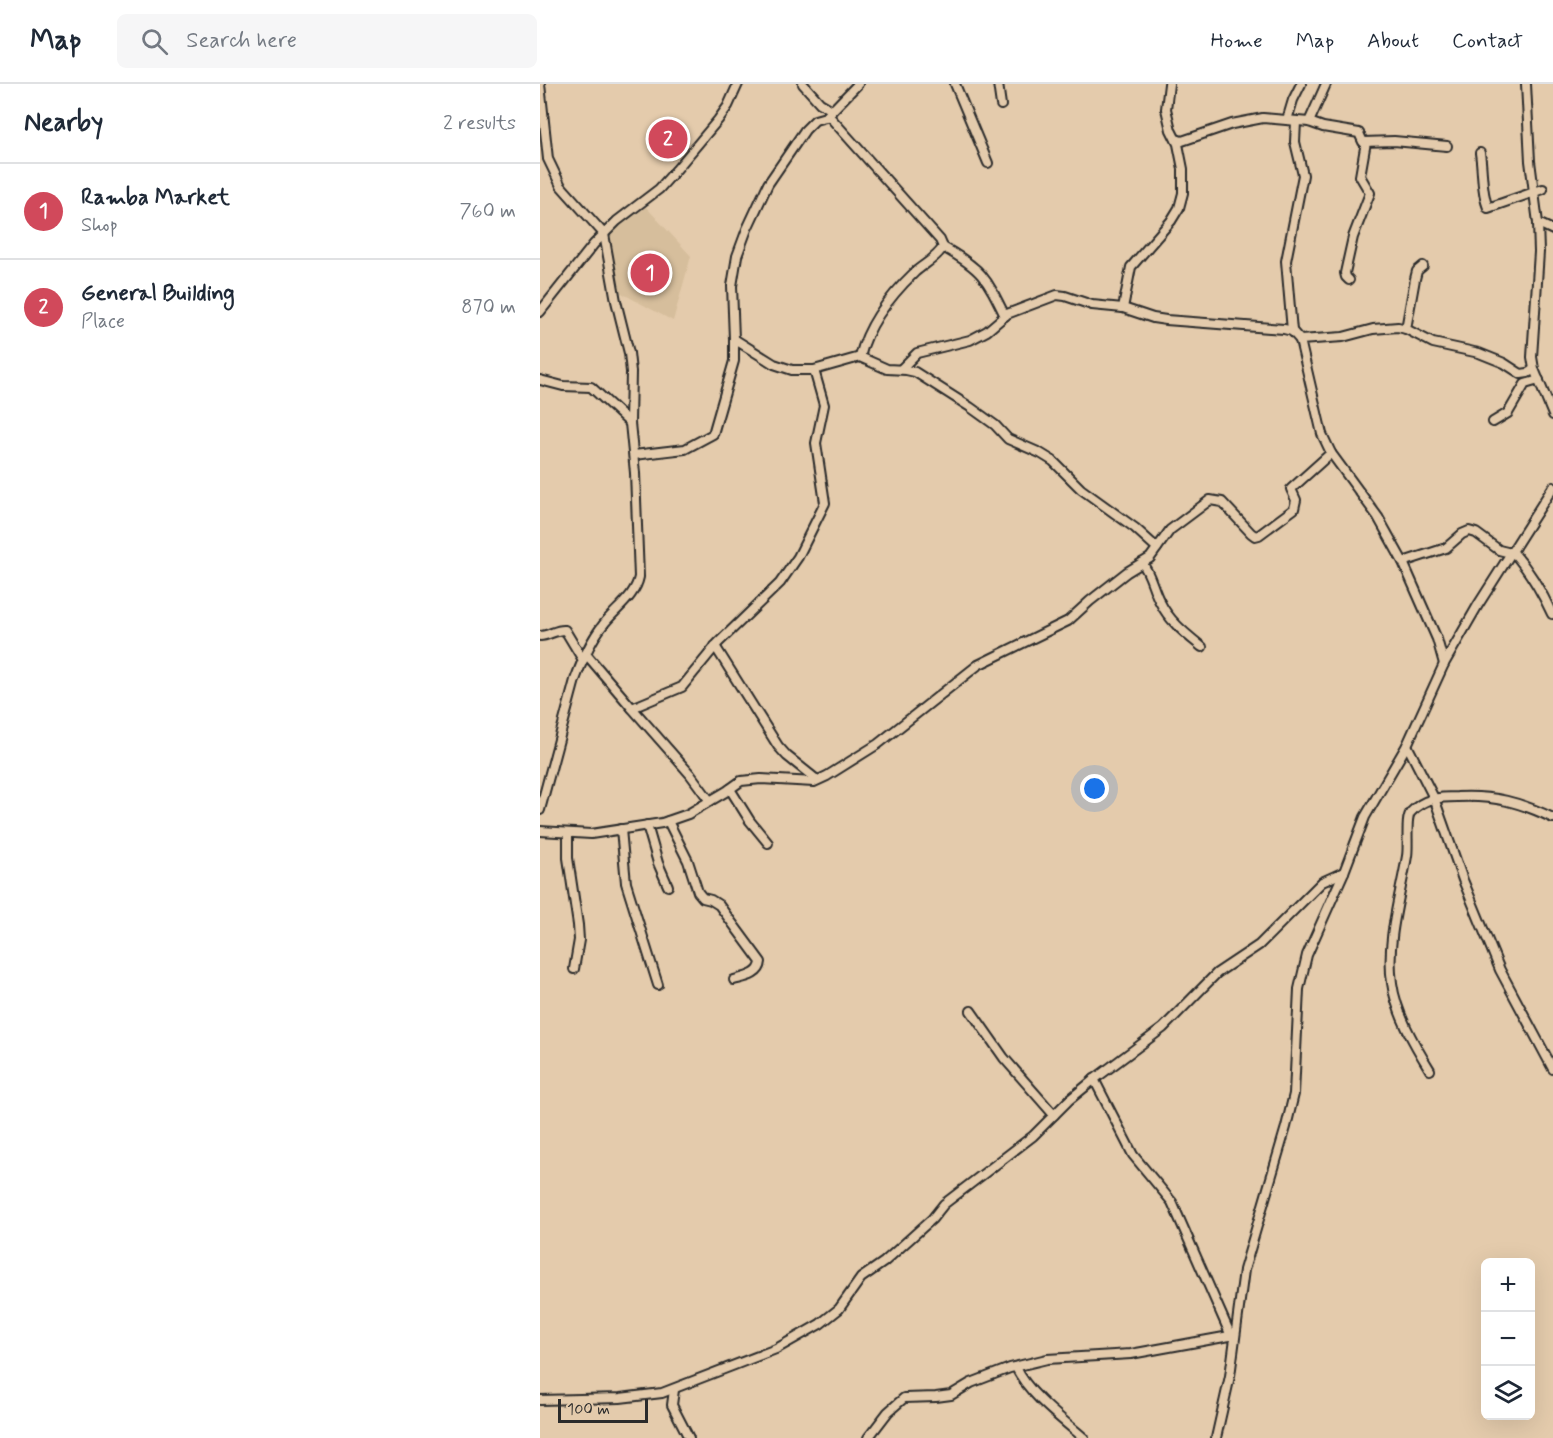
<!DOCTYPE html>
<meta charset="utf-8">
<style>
:root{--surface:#fff;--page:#f6f6f7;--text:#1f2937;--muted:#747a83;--line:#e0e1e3;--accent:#d1495b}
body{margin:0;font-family:Mynerve,sans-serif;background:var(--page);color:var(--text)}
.controls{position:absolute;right:18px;bottom:18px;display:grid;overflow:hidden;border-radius:9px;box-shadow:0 6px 24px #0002}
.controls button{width:54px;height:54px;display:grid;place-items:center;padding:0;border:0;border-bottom:2px solid var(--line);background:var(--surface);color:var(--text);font:30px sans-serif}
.scale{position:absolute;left:18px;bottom:15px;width:90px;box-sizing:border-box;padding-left:6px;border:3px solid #2b2b2b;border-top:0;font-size:16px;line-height:21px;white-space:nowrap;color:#2b2b2b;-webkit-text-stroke:4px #e4cbac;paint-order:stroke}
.you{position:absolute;left:555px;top:705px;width:21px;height:21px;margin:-15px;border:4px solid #fff;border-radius:50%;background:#1a73e8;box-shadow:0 0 0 9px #1a73e833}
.badge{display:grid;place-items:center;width:39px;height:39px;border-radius:50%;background:var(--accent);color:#fff;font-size:20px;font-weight:700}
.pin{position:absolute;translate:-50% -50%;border:3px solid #fff;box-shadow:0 2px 6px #0006}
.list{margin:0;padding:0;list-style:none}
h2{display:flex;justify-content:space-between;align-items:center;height:78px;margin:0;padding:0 24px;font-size:26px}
h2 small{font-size:20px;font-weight:400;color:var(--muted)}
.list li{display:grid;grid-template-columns:39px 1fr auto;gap:18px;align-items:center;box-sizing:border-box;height:96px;padding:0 24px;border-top:2px solid var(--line)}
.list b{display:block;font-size:22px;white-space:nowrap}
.list p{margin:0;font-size:20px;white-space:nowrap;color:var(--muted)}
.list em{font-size:20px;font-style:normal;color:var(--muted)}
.icon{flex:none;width:33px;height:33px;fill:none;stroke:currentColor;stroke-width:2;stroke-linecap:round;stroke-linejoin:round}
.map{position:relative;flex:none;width:1013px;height:1354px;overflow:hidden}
header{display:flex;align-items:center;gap:36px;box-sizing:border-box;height:84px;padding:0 30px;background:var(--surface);border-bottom:2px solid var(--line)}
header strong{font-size:28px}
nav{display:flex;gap:33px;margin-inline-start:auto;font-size:21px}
.search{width:420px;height:54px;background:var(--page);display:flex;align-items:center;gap:15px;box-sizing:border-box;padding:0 21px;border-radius:9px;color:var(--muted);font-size:22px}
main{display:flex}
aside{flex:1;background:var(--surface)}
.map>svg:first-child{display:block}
.built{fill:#d6be9c}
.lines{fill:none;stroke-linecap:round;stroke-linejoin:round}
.minor-casing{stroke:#2b2b2b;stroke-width:12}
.minor{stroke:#e4cbac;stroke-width:8}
</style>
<header>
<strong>Map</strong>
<div class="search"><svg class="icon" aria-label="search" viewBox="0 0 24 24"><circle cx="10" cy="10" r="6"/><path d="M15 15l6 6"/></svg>Search here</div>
<nav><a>Home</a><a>Map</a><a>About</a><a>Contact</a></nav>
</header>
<main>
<aside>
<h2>Nearby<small>2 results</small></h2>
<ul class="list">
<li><span class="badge">1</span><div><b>Ramba Market</b><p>Shop</p></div><em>760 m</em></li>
<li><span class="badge">2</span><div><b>General Building</b><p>Place</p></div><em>870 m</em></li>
</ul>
</aside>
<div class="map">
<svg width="1013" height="1354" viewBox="0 0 1013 1354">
<rect width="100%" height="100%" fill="#e4cbac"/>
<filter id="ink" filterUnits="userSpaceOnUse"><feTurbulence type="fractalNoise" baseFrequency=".0167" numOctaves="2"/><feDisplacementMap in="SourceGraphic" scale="12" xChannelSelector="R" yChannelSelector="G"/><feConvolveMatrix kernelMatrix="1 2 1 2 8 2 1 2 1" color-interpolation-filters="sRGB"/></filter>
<g filter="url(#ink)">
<polygon class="built" points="106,123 151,172 133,237 76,206 66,151"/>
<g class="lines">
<defs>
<g id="minor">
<polyline points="263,0 280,19 292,26"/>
<polyline points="415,0 448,79"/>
<polyline points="458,0 461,21"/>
<polyline points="986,0 990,77 998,139 999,168 992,273 994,285 1013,331"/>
<polyline points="286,33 318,0"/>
<polyline points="747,36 753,16 761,0"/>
<polyline points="769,38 786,0"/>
<polyline points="636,55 642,57 692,40 723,34 769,38 783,43 819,49 823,58 854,57 907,62"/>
<path d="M940,69C943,88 941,107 948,124L1003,105"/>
<polyline points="998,139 1013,146"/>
<path d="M403,163C442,185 446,193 465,232"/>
<polyline points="809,196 806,193 805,189 813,153 830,109 820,92 826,58"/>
<polyline points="583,224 591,183 631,137 639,124 643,109 643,85 638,60 631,46 626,25 629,0"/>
<polyline points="0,228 54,160 77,137 119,105 136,86 178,36 188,22 198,0"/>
<polyline points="866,245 875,195 877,187 883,182"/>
<polyline points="752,247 746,177 763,91 755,58 756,38"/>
<path d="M194,255L192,202L197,172L207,145L228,100L265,46L275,36L289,32L400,156L403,163C397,174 384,180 375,188C351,211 328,240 320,273"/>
<polyline points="361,285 377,269 430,256 447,247 467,230 517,211 525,212 552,221 583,224 613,234 626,236 744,245 752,247 760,256"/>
<polyline points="0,296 23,302 51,303 90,339"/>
<polyline points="953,338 968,329 985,300 999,296"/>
<polyline points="791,369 838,433 863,478 897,555 904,580"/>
<polyline points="94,371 145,365 173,350 194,277 194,255 234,280 252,286 274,286 320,273 347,285 366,286 375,288 430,323 455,341 468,355 500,369 513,377 541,405 595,444 617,464"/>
<path d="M972,467C990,487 1001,506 1012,530"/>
<polyline points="863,478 906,464 922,450 929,447 936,449 959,466 971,469"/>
<path d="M602,479C611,490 613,506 620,518C629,537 646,550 662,563"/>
<path d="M0,552C9,552 16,545 25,546L43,576"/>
<polyline points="175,562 238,662 247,672 277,696"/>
<polyline points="46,570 92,624 142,603 178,559 240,499 258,473 285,419 276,359 284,321 274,286"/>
<polyline points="92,624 150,690 170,717"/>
<polyline points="867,661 894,714 923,796 960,886 1013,985"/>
<polyline points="190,705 210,737 228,759"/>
<path d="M0,726L35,596C42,577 50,557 63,541C75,525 95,513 99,493L95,389L90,339L91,288L89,269L76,217L64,150L21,102L8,75L0,0"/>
<path d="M128,737L148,777L158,808L163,814L171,816L179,821L221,878C220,891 205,893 194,896"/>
<polyline points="107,741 118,779 128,802"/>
<polyline points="81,745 86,799 118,901"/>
<polyline points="0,747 51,750 122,739 148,730 187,707 201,697 221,695 274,698 287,692 338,660 438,581 528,537 550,517 587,488 610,474 630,446 670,416 682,418 711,449 715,452 719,451 754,425 756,416 751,405 791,369 782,350 760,256 803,253 833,245 858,243 866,245 893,259 939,269 964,279 981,290 988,289 994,285"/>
<polyline points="28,749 28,774 38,841 39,856 34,885"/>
<polyline points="431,927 464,974 514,1031"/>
<path d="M890,986C874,960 856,929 852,899C846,856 860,814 867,772C869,762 865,734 871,728C884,714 900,713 917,713C953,711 980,718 1013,734"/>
<polyline points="554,995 593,1071 632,1118 691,1252"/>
<path d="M476,1283C487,1309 523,1336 544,1354"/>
<polyline points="134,1306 132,1321 149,1354"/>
<polyline points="0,1316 80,1314 122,1309 236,1265 280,1240 299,1225 321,1194 344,1178 392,1135 404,1120 493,1052 529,1016 556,994 623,944 677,889 719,861 782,798 804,788"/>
<polyline points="328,1354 348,1328 364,1314 396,1313 411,1311 431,1299 470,1284 507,1275 591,1270 695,1251"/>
<polyline points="676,1354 690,1292 704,1186 746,1043 754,1010 759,905 767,871 804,788 825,733 867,661 904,580 938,521 1013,403"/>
</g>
</defs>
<use href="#minor" class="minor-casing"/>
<use href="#minor" class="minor"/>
</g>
</g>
</svg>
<div class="controls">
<button>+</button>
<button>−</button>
<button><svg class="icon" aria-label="layers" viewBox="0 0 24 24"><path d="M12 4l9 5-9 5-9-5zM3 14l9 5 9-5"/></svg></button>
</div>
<div class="scale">100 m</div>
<div class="you"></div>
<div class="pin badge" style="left:110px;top:189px">1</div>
<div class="pin badge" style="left:128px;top:55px">2</div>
</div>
</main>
